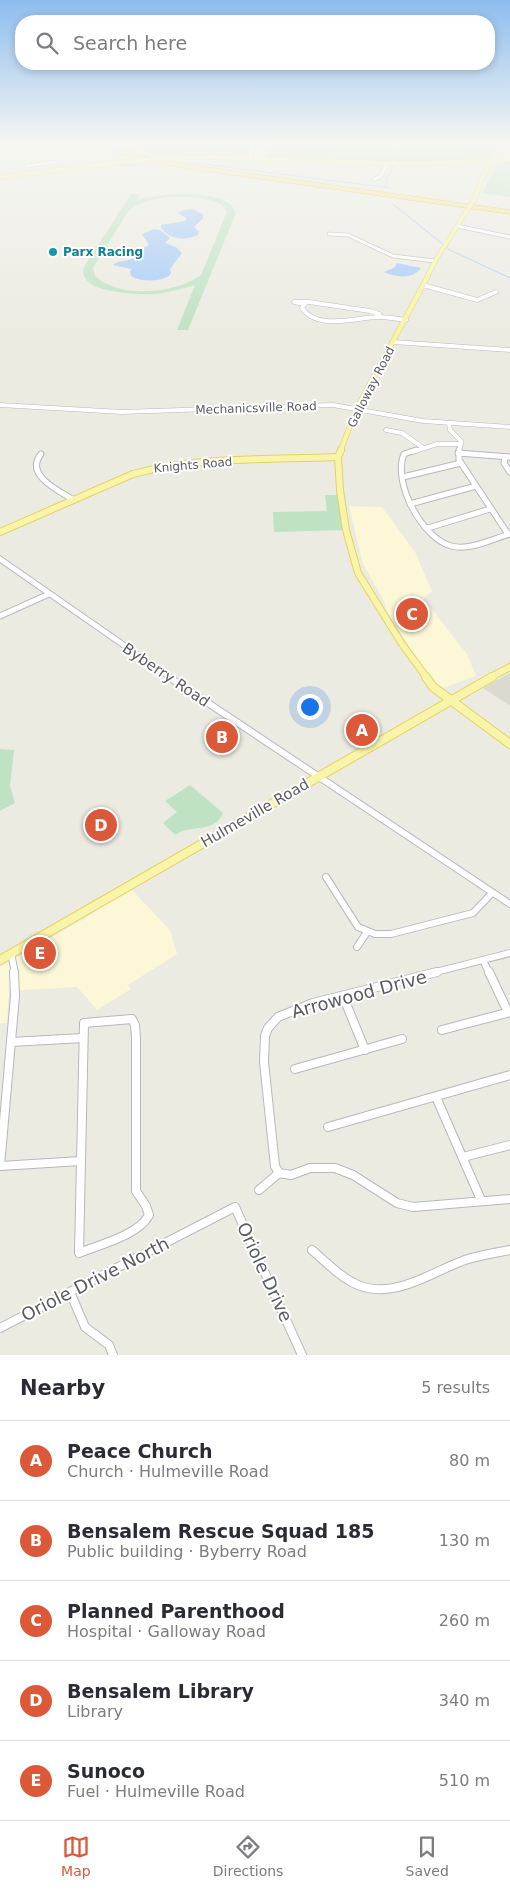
<!DOCTYPE html>
<meta charset="utf-8">
<style>
:root{--surface:#fff;--page:#f2f2f3;--text:#2b2b33;--muted:#7c7c81;--line:#e1e1e2;--accent:#db5938}
body{margin:0;font-family:"DejaVu Sans",sans-serif;background:var(--page);color:var(--text)}
.you{position:absolute;left:309px;top:706px;width:18px;height:18px;margin:-12px;border:4px solid #fff;border-radius:50%;background:#1a73e8;box-shadow:0 0 0 8px #1a73e833}
.badge{display:grid;place-items:center;width:32px;height:32px;border-radius:50%;background:var(--accent);color:#fff;font-size:16px;font-weight:700}
.pin{position:absolute;translate:-50% -50%;border:2px solid #fff;box-shadow:0 1px 5px #0006}
.list{margin:0;padding:0;list-style:none}
h2{display:flex;justify-content:space-between;align-items:center;height:65px;margin:0;padding:0 20px;font-size:21px}
h2 small{font-size:16px;font-weight:400;color:var(--muted)}
.list li{display:grid;grid-template-columns:32px 1fr auto;gap:15px;align-items:center;box-sizing:border-box;height:80px;padding:0 20px;border-top:1px solid var(--line)}
.list b{display:block;font-size:19px;white-space:nowrap}
.list p{margin:0;font-size:16px;white-space:nowrap;color:var(--muted)}
.list em{font-size:16px;font-style:normal;color:var(--muted)}
.icon{flex:none;width:28px;height:28px;fill:none;stroke:currentColor;stroke-width:2;stroke-linecap:round;stroke-linejoin:round}
.map{position:relative;flex:none;width:510px;height:1355px;overflow:hidden}
.search{position:absolute;background:var(--surface);box-shadow:0 2px 8px #0003;left:15px;right:15px;top:15px;height:55px;display:flex;align-items:center;gap:12px;box-sizing:border-box;padding:0 18px;border-radius:20px;color:var(--muted);font-size:19px}
.sheet{height:465px;background:var(--surface)}
nav{display:flex;justify-content:space-around;align-items:center;box-sizing:border-box;height:70px;border-top:1px solid var(--line);background:var(--surface);font-size:14px;color:var(--muted)}
nav a{display:grid;justify-items:center;gap:2px}
nav .on{color:var(--accent)}
.map>svg:first-child{display:block}
.commercial{fill:#fbf7d7}
.education{fill:#dbdad0}
.green{fill:#bfe2c4;fill-rule:evenodd}
.water{fill:#a5caf8}
.lines{fill:none;stroke-linecap:round;stroke-linejoin:round}
.stream{stroke:#a5caf8;stroke-width:1}
.minor-far4-casing{stroke:#b7b8bd;stroke-width:4.5}
.minor-far3-casing{stroke:#b7b8bd;stroke-width:5}
.minor-far2-casing{stroke:#b7b8bd;stroke-width:7}
.minor-far1-casing{stroke:#b7b8bd;stroke-width:8}
.minor-casing{stroke:#b7b8bd;stroke-width:10}
.major-far3-casing{stroke:#e6d160;stroke-width:5}
.major-far2-casing{stroke:#e6d160;stroke-width:5.5}
.major-far1-casing{stroke:#e6d160;stroke-width:8}
.major-casing{stroke:#e6d160;stroke-width:10}
.highway-casing{stroke:#dcb611;stroke-width:5}
.minor-far4{stroke:#fff;stroke-width:3}
.minor-far3{stroke:#fff;stroke-width:4}
.minor-far2{stroke:#fff;stroke-width:5}
.minor-far1{stroke:#fff;stroke-width:6}
.minor{stroke:#fff;stroke-width:8}
.major-far3{stroke:#f8f5aa;stroke-width:4}
.major-far2{stroke:#f8f5aa;stroke-width:4.5}
.major-far1{stroke:#f8f5aa;stroke-width:6}
.major{stroke:#f8f5aa;stroke-width:8}
.highway{stroke:#f4e790;stroke-width:4}
.major-bridge-casing{stroke:#e6d160;stroke-width:5;stroke-linecap:butt}
.major-bridge{stroke:#f8f5aa;stroke-width:4}
.culture-dot{fill:#0f9aa8;stroke:#fff;stroke-width:2}
.labels{text-anchor:middle;dominant-baseline:central;stroke-width:4;stroke-linejoin:round;paint-order:stroke}
.far-culture-label{font-size:12px;font-weight:bold;fill:#0d838f;stroke:#fff;text-anchor:start}
.far-street-label{font-size:12px;fill:#5a5c61;stroke:#fff}
.street-label{font-size:15px;fill:#5a5c61;stroke:#fff}
.near-street-label{font-size:18px;fill:#5a5c61;stroke:#fff}
</style>
<div class="map">
<svg width="510" height="1355" viewBox="0 0 510 1355">
<rect width="100%" height="100%" fill="#ecebe2"/>
<g class="commercial">
<polygon points="349,506 382,507 415,552 432,591 423,598 467,654 476,676 443,688 434,681 418,661 387,612 384,601 363,564"/>
<polygon points="131,889 170,930 177,954 128,985 131,989 97,1010 77,987 9,991 7,1023 0,1023 0,967 82,920"/>
</g>
<polygon class="education" points="510,673 510,706 483,688"/>
<g class="green">
<polygon points="131,142 247,142 249,152 244,156 155,156"/>
<polygon points="264,142 390,142 400,153 390,163 268,158"/>
<polygon points="392,142 499,142 488,160 393,162 402,153"/>
<polygon points="510,161 510,197 482,193 497,164 501,162"/>
<path d="M131,194H140L137,200C158,194 227,186 236,213L188,330H177L195,285C182,289 170,292 156,294C141,295 75,294 84,267ZM179,197C194,197 220,197 227,212L201,275C174,294 121,299 95,276L93,268L129,210C143,199 162,197 179,197Z"/>
<polygon points="325,495 340,495 346,530 274,532 273,512 327,511"/>
<polygon points="0,749 14,750 10,786 15,803 0,811"/>
<path d="M190,785L223,813C215,834 189,824 175,835L163,823L177,812L165,801Z"/>
</g>
<g class="water">
<path d="M192,209L203,214V218L194,227L199,232L198,235C183,242 169,238 161,228V225L186,221V218L178,213L183,210Z"/>
<path d="M154,229L160,230L170,238L165,243L176,247L182,253L170,269L171,273L169,276C157,282 142,282 131,276L130,271L132,269L113,265C120,259 129,262 136,257V252L149,245L142,234Z"/>
<path d="M397,263L421,268C414,279 396,278 384,272L394,268Z"/>
</g>
<g class="lines">
<g class="stream">
<polyline points="188,162 390,188"/>
<polyline points="397,162 408,148 402,142"/>
<polyline points="121,165 156,165"/>
<polyline points="386,186 387,178 394,165"/>
<polyline points="393,204 450,250 510,278"/>
</g>
<defs>
<g id="minor-far4">
<polyline points="509,142 505,148 510,150"/>
<polyline points="249,158 252,151 250,142"/>
<polyline points="26,166 57,162"/>
<polyline points="374,179 380,177 388,163"/>
<polyline points="457,226 510,237"/>
<polyline points="329,234 348,235 393,256 435,261"/>
</g>
<g id="minor-far3">
<polyline points="423,285 477,300 496,292"/>
<polyline points="304,304 294,302 307,302"/>
<path d="M381,317L379,314L370,311L309,302L305,303L302,308C317,331 357,317 379,317C388,317 397,319 406,320"/>
<polyline points="393,342 510,350"/>
<polyline points="0,405 122,412 333,405 423,421 510,427"/>
<polyline points="449,423 450,430 461,441 459,452"/>
<polyline points="386,430 402,433 422,447"/>
<polyline points="412,452 437,444 461,444"/>
</g>
<g id="minor-far2">
<path d="M416,450L404,454C392,482 422,538 451,546C470,551 492,539 510,534"/>
<polyline points="459,450 459,460 508,534"/>
<polyline points="458,453 510,457"/>
<path d="M41,454C24,475 59,491 74,500"/>
<polyline points="505,457 504,463 510,472"/>
<polyline points="403,477 461,463"/>
<polyline points="410,504 476,486"/>
<polyline points="428,528 490,509"/>
<polyline points="0,559 171,678"/>
<polyline points="0,616 49,594"/>
</g>
<g id="minor-far1">
<polyline points="169,677 510,904"/>
<polyline points="326,877 358,927 375,934 391,934 473,913 492,893"/>
<polyline points="357,947 367,932"/>
<polyline points="11,953 15,973"/>
<polyline points="483,960 489,973"/>
<polyline points="432,973 510,953"/>
</g>
<g id="minor">
<polyline points="489,972 508,1012"/>
<polyline points="343,996 365,1050"/>
<path d="M132,1019L135,1025L136,1037V1191L146,1206L149,1215C139,1235 99,1245 79,1253L84,1023Z"/>
<polyline points="442,1030 510,1012"/>
<polyline points="11,1042 83,1038"/>
<polyline points="295,1069 402,1039"/>
<polyline points="436,1097 481,1200"/>
<polyline points="328,1127 510,1075"/>
<polyline points="463,1157 510,1145"/>
<polyline points="0,1166 15,996 14,972"/>
<polyline points="0,1166 81,1161"/>
<polyline points="279,1173 275,1166 264,1062 265,1036 268,1028 278,1017 313,1003 437,972"/>
<polyline points="279,1173 291,1175 310,1168 335,1168 353,1175 397,1203 413,1207 510,1199"/>
<polyline points="259,1190 279,1173"/>
<path d="M312,1250C326,1262 341,1278 358,1285C395,1300 431,1272 465,1260C479,1255 495,1253 510,1250"/>
<polyline points="70,1292 85,1327 109,1345 113,1355"/>
<polyline points="0,1328 235,1207 302,1355"/>
</g>
<g id="major-far3">
<polyline points="172,158 213,157 413,164 510,159"/>
<polyline points="0,177 131,161"/>
<polyline points="474,200 482,179 502,142"/>
<polyline points="427,277 437,258 466,212"/>
</g>
<polyline id="major-far2" points="340,452 357,408 428,276"/>
<g id="major-far1">
<polyline points="341,450 338,457 340,490 346,530 358,573 402,644 427,678"/>
<path d="M0,532L133,474C199,456 270,460 338,457"/>
<polyline points="489,678 510,667"/>
</g>
<g id="major">
<polyline points="426,677 433,687 510,744"/>
<polyline points="0,960 492,677"/>
</g>
<polyline id="highway" points="89,142 151,160 190,167 510,212"/>
</defs>
<use href="#minor-far4" class="minor-far4-casing"/>
<use href="#minor-far3" class="minor-far3-casing"/>
<use href="#minor-far2" class="minor-far2-casing"/>
<use href="#minor-far1" class="minor-far1-casing"/>
<use href="#minor" class="minor-casing"/>
<use href="#major-far3" class="major-far3-casing"/>
<use href="#major-far2" class="major-far2-casing"/>
<use href="#major-far1" class="major-far1-casing"/>
<use href="#major" class="major-casing"/>
<use href="#highway" class="highway-casing"/>
<use href="#minor-far4" class="minor-far4"/>
<use href="#minor-far3" class="minor-far3"/>
<use href="#minor-far2" class="minor-far2"/>
<use href="#minor-far1" class="minor-far1"/>
<use href="#minor" class="minor"/>
<use href="#major-far3" class="major-far3"/>
<use href="#major-far2" class="major-far2"/>
<use href="#major-far1" class="major-far1"/>
<use href="#major" class="major"/>
<use href="#highway" class="highway"/>
<defs>
<g id="major-bridge">
<polyline points="131,161 172,158"/>
<polyline points="466,212 474,200"/>
</g>
</defs>
<use href="#major-bridge" class="major-bridge-casing"/>
<use href="#major-bridge" class="major-bridge"/>
</g>
<linearGradient id="sky" x2="0" y2="1"><stop stop-color="#8dbdee"/><stop offset="0.43" stop-color="#f6f6f2"/><stop offset="1" stop-color="#f6f6f2" stop-opacity="0"/></linearGradient>
<rect width="510" height="332" fill="url(#sky)"/>
<circle class="culture-dot" cx="53" cy="252" r="5"/>
<g class="labels">
<g class="far-culture-label">
<text x="63" y="252">Parx Racing</text>
</g>
<g class="far-street-label">
<text transform="translate(371 387) rotate(-63)">Galloway Road</text>
<text transform="translate(256 408) rotate(-2)">Mechanicsville Road</text>
<text transform="translate(193 465) rotate(-5)">Knights Road</text>
</g>
<g class="street-label">
<text transform="translate(166 675) rotate(34)">Byberry Road</text>
<text transform="translate(255 813) rotate(-30)">Hulmeville Road</text>
</g>
<g class="near-street-label">
<text transform="translate(359 994) rotate(-15)">Arrowood Drive</text>
<text transform="translate(265 1272) rotate(65)">Oriole Drive</text>
<text transform="translate(95 1279) rotate(-27)">Oriole Drive North</text>
</g>
</g>
</svg>
<div class="you"></div>
<div class="pin badge" style="left:362px;top:730px">A</div>
<div class="pin badge" style="left:222px;top:737px">B</div>
<div class="pin badge" style="left:412px;top:614px">C</div>
<div class="pin badge" style="left:101px;top:825px">D</div>
<div class="pin badge" style="left:40px;top:953px">E</div>
<div class="search"><svg class="icon" aria-label="search" viewBox="0 0 24 24"><circle cx="10" cy="10" r="6"/><path d="M15 15l6 6"/></svg>Search here</div>
</div>
<section class="sheet">
<h2>Nearby<small>5 results</small></h2>
<ul class="list">
<li><span class="badge">A</span><div><b>Peace Church</b><p>Church · Hulmeville Road</p></div><em>80 m</em></li>
<li><span class="badge">B</span><div><b>Bensalem Rescue Squad 185</b><p>Public building · Byberry Road</p></div><em>130 m</em></li>
<li><span class="badge">C</span><div><b>Planned Parenthood</b><p>Hospital · Galloway Road</p></div><em>260 m</em></li>
<li><span class="badge">D</span><div><b>Bensalem Library</b><p>Library</p></div><em>340 m</em></li>
<li><span class="badge">E</span><div><b>Sunoco</b><p>Fuel · Hulmeville Road</p></div><em>510 m</em></li>
</ul>
</section>
<nav>
<a class="on"><svg class="icon" aria-label="map" viewBox="0 0 24 24"><path d="M3 6l6-2 6 2 6-2v14l-6 2-6-2-6 2zM9 4v14M15 6v14"/></svg>Map</a>
<a><svg class="icon" aria-label="directions" viewBox="0 0 24 24"><path d="M12 3l9 9-9 9-9-9zM9 14v-3h6M13 9l2 2-2 2"/></svg>Directions</a>
<a><svg class="icon" aria-label="saved" viewBox="0 0 24 24"><path d="M7 4h10v16l-5-4-5 4z"/></svg>Saved</a>
</nav>
